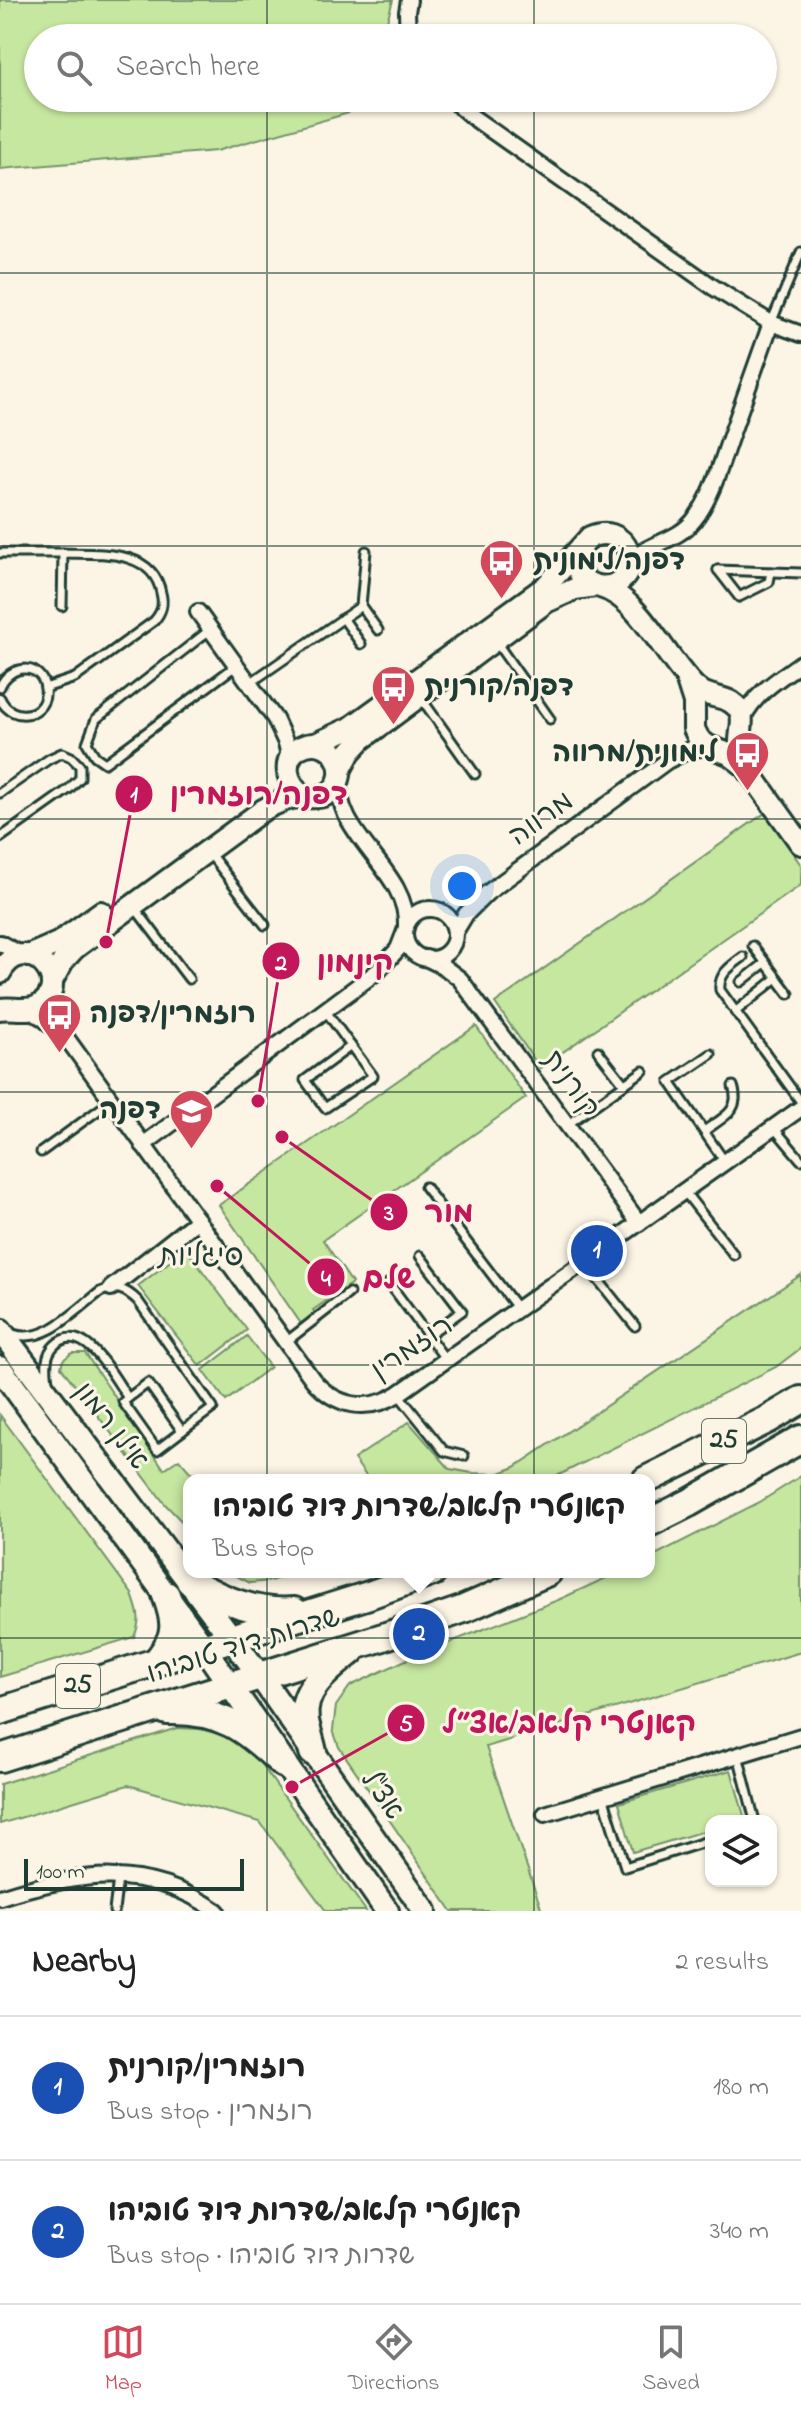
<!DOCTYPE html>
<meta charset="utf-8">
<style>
:root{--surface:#fff;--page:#f6f6f6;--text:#222;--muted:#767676;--line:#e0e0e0;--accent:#d1495b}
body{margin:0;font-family:"Indie Flower","Playpen Sans Hebrew",sans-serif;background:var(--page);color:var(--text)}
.controls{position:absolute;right:24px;bottom:24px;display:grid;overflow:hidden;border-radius:16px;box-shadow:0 2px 6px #0004}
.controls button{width:72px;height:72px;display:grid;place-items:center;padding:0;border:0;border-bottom:2px solid var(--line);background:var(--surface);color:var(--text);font:40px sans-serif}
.scale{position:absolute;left:24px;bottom:20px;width:220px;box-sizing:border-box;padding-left:8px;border:4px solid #1f3d34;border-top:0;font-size:22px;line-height:28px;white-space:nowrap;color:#1f3d34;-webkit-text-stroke:6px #fcf5e5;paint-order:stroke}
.you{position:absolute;left:462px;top:886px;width:28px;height:28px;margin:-20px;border:6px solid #fff;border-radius:50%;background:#1a73e8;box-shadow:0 0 0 12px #1a73e833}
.badge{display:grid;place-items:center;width:52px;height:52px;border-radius:50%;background:var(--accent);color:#fff;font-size:26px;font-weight:700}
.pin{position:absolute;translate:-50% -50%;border:4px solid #fff;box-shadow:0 2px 8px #0006}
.popup{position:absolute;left:183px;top:1474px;width:472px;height:104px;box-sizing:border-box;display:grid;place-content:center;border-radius:16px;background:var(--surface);filter:drop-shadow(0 2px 6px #0005);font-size:26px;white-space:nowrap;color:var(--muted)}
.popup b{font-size:30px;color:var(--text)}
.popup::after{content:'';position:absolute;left:50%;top:100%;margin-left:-16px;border:16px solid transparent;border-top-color:var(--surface)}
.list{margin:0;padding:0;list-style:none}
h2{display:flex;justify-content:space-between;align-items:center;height:104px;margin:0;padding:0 32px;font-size:34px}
h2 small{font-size:26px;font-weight:400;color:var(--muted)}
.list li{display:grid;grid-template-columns:52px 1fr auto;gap:24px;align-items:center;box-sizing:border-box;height:144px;padding:0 32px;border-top:2px solid var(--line)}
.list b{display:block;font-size:30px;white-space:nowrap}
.list p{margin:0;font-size:26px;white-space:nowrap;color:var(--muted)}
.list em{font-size:26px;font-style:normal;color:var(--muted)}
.icon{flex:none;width:44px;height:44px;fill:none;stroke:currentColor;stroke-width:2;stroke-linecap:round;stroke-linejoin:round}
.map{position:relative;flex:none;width:801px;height:1911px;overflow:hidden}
.search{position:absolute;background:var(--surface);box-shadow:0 2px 6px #0004;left:24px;right:24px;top:24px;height:88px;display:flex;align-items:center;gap:20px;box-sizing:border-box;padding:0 28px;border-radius:44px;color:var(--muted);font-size:30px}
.sheet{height:392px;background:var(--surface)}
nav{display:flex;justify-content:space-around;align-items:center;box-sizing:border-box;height:112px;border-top:2px solid var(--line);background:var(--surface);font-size:22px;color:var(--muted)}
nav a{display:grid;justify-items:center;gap:4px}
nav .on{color:var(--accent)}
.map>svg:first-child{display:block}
.green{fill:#c6e7a0;stroke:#72926a;stroke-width:2}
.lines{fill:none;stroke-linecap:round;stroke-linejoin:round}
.lane-casing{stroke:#1f3d34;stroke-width:13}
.street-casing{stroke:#1f3d34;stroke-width:20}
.secondary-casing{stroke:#1f3d34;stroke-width:26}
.primary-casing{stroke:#1f3d34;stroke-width:28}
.highway-casing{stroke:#1f3d34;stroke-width:32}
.lane{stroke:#fcf5e5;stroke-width:7}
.street{stroke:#fcf5e5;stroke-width:14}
.secondary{stroke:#fcf5e5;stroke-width:20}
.primary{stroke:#fcf5e5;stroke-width:22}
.highway{stroke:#fcf5e5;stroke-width:26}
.grid{fill:none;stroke:#1f3d34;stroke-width:2;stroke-opacity:0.55}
.labels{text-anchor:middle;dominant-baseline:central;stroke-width:6;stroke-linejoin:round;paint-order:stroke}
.shield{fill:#fcf5e5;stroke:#617469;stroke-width:2}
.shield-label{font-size:26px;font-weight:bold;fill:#1f3d34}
.poi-label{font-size:28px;font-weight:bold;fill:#1f3d34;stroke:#fcf5e5;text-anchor:start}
.street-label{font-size:28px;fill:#1f3d34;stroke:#fcf5e5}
.neighbourhood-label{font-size:30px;fill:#1f3d34;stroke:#fcf5e5}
.leader{fill:none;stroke:#c2185b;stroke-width:3}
.callout-dot{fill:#c2185b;stroke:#fcf5e5;stroke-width:3}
.mark-label{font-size:24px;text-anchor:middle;font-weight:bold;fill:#fff}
.callout-label{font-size:30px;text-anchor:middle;font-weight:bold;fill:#c2185b;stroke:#fcf5e5;stroke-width:6;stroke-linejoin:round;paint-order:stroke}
</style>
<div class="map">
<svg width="801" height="1911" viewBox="0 0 801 1911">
<rect width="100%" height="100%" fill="#fcf5e5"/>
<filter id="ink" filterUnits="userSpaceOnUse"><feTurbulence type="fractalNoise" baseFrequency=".0125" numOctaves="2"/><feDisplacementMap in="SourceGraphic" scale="16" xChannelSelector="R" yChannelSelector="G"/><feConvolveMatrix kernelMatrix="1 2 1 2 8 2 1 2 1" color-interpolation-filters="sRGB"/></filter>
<g filter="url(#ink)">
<g class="green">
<polygon points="0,0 393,0 382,38 38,38 38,98 366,98 363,109 216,151 0,169"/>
<polygon points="765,813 801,865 801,885 540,1068 495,1003"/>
<polygon points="476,1026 526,1098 323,1240 352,1283 313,1310 318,1318 304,1328 219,1205"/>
<polygon points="186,1249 247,1330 200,1366 138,1286"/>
<polygon points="801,1275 801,1348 776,1367 549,1480 369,1480 354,1459 409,1422 450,1469 472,1473 497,1474 515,1467"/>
<polygon points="247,1336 270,1367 226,1401 203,1370"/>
<polygon points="72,1353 85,1353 164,1469 179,1459 197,1480 189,1480 189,1529 165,1504 61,1367 63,1360"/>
<path d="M0,1415L132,1594C138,1612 142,1619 134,1637L0,1677Z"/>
<polygon points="801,1476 801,1652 486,1747 542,1911 452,1911 339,1747 333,1730 336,1706 350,1686 410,1658 558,1600 619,1572 649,1572 649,1558 760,1502"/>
<polygon points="229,1572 299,1572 270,1581 250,1583"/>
<polygon points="177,1728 200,1729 234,1738 258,1760 366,1911 326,1911 260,1822 128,1785 0,1824 0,1784"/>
<polygon points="731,1770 745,1819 711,1821 711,1829 633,1852 619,1803"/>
</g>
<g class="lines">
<defs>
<g id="lane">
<polyline points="771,323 801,252"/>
<path d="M0,553C21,553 41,553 62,553C97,554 153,548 161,593C164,604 162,612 154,621L75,678L45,688"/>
<polyline points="718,570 801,573"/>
<polyline points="718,570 739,597 769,582 771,572"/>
<polyline points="62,606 63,553"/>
<polyline points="361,606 378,630"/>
<polyline points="343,618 361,644"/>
<polyline points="211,629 96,719 87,743 95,756 105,763 237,665"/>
<polyline points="496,642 550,719"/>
<polyline points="250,683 361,606 366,551"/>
<path d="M0,687C9,664 41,662 45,688C49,716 12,725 0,698"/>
<polyline points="421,698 475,774"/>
<polyline points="0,793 49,759 62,753 71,757 80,766 80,778 69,789 0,838"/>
<polyline points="210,854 265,925"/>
<polyline points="135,908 189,979"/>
<polyline points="753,946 789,994"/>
<path d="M743,957C731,966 718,974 720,990L801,1102"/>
<polyline points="741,982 765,963"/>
<polyline points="325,1010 351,1046"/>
<polyline points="735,1012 777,978"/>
<polygon points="351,1046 373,1076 325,1108 305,1080"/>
<polyline points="598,1051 624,1084"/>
<polyline points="711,1054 670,1082 725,1162"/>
<polyline points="567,1125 643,1071"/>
<polyline points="774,1128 801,1160"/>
<path d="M704,1131C722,1118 742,1111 733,1086"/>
<polyline points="41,1152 111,1101"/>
<polyline points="425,1187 518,1309"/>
<polyline points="684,1191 734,1255"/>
<polyline points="420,1256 462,1311 428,1335"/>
<polyline points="584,1262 635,1326"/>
<polyline points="389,1283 446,1360"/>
<path d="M13,1334C45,1345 76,1310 100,1292C116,1285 126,1289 138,1301L213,1408L182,1431L148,1383L128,1398C114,1378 84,1318 55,1345C45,1354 46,1368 48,1381"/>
<polyline points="286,1342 349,1293"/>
<polyline points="398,1394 444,1451 464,1456"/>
<polyline points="128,1398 123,1402 157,1450 182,1431"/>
<polyline points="738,1755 755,1821"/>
<polyline points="603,1796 625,1867 711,1840"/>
<polyline points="114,1911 118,1878"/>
</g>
<g id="street">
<polyline points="408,38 407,12 409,0"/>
<polyline points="450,98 471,116 713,287 771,323 801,334"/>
<path d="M629,565C644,542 675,544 694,520C712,497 720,467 729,441C743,401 757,362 771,323"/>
<polyline points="198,612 275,719 286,743 290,760"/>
<path d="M743,718C755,693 779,679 801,663"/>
<path d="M340,778C331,834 410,871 406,927"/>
<circle cx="430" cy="934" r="25"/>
<polyline points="455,932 466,914 487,893 667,761 691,749 710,747"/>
<polyline points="0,943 24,956"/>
<polyline points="426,958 444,967 460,979 639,1223"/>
<polyline points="50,991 64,1032"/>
<path d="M27,1009L43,1018L68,1040L313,1380C336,1407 368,1413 398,1394L801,1108"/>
<polyline points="143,1145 378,971 398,949 405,931"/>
<polyline points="111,1288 198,1220"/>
<polyline points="545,1814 801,1736"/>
<path d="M0,1897C77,1873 146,1862 217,1911"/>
</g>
<g id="secondary">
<path d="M600,587C639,597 666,660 696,688C708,698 719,695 731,702C748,713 740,727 740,742C740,751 743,759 746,767"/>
<polyline points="687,681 694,703 694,729 699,739 708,746 729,754 746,767 801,844"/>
<path d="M315,744L350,728L546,586L590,537C600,533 610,532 619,539C626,544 630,553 630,561C628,600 565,593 579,549"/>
<polyline points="341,769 350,752 362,739 546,602 575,589 596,586"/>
<polyline points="28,956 58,943 101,912"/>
<path d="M0,973C25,926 77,984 38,1006C27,1012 12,1007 0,1009"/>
<path d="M52,981L63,961L75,948L263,810C274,804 286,798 298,797C309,796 319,800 329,793C353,776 335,737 306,745C279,753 284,787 307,797"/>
</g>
<g id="primary">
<polyline points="0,1330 260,1676 425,1911"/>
<polyline points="0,1368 198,1639 387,1911"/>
</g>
<g id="highway">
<polyline points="646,1480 769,1419 801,1400"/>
<polyline points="649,1523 689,1503 801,1439"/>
<path d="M190,1581C222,1600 256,1614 294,1611"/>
<path d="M157,1661C177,1636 177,1625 166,1595"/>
<polyline points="0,1711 369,1595 433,1572"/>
<path d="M167,1711C221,1709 246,1729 283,1764"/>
<path d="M313,1752C311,1742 307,1731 305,1721C300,1689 329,1669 351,1651"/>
<polyline points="0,1758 383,1637 464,1609 548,1572"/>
</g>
</defs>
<use href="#lane" class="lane-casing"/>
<use href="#street" class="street-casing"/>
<use href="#secondary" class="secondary-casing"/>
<use href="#primary" class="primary-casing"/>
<use href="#highway" class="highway-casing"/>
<use href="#lane" class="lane"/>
<use href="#street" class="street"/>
<use href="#secondary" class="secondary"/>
<use href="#primary" class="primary"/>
<use href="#highway" class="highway"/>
</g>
</g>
<path class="grid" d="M267,0V38M534,0V38M267,98V1911M534,98V1911M0,273H801M0,546H801M0,819H801M0,1092H801M0,1365H801M0,1638H801"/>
<defs>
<symbol id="bus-pin" viewBox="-11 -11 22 30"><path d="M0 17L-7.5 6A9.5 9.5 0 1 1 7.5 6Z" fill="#d1495b" stroke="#fcf5e5"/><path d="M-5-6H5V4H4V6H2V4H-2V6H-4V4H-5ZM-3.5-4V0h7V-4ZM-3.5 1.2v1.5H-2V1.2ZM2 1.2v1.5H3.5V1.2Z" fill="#fff"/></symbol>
<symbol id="school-pin" viewBox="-11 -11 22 30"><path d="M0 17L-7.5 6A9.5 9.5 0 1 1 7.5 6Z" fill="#d1495b" stroke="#fcf5e5"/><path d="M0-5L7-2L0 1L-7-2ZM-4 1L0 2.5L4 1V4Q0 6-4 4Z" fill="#fff"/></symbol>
</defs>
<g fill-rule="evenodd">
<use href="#bus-pin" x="476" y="536" width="51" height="69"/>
<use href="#bus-pin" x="368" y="662" width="51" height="69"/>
<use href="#bus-pin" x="722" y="728" width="51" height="69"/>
<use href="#bus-pin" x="34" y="990" width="51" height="69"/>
<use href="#school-pin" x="166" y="1086" width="51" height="69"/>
</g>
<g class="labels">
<g class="shield">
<rect x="702" y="1419" width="44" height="44" rx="6"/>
<rect x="56" y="1664" width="44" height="44" rx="6"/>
</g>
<g class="shield-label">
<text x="724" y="1441">25</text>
<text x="78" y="1686">25</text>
</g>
<g class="poi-label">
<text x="533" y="562">דפנה/לימונית</text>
<text x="424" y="688">דפנה/קורנית</text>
<text x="717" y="754" text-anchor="end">לימונית/מרווה</text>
<text x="90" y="1015">רוזמרין/דפנה</text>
<text x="161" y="1111" text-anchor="end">דפנה</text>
</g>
<g class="street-label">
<text transform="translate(542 820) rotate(-36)">מרווה</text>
<text transform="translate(570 1085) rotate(54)">קורנית</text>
<text transform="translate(413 1349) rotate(-34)">רוזמרין</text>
<text transform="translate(110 1427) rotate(52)">אילן רמון</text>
<text transform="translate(244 1647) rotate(-17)">שדרות דוד טוביהו</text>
<text transform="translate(381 1796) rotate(55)">אצ"ל</text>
</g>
<g class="neighbourhood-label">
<text x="201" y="1258">סיגליות</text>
</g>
</g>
<path class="leader" d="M106 942L134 794M258 1101L281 961M282 1137L389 1212M217 1186L326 1277M292 1787L406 1723"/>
<g class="callout-dot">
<circle cx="106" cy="942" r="8"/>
<circle cx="258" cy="1101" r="8"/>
<circle cx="282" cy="1137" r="8"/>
<circle cx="217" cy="1186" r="8"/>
<circle cx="292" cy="1787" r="8"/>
<circle cx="134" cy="794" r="20"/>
<circle cx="281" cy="961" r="20"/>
<circle cx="389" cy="1212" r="20"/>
<circle cx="326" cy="1277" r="20"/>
<circle cx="406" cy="1723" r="20"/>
</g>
<g class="mark-label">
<text x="134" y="802">1</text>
<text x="281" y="970">2</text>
<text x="389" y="1220">3</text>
<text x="326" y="1286">4</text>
<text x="406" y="1731">5</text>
</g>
<g class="callout-label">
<text x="259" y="804">דפנה/רוזמרין</text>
<text x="355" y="972">קינמון</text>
<text x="449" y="1222">מור</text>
<text x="389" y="1288">שלם</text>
<text x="569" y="1733">קאנטרי קלאב/אצ״ל</text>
</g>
</svg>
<div class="controls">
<button><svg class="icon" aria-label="layers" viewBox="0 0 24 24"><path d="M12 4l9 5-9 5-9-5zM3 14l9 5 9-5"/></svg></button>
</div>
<div class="scale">100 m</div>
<div class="you"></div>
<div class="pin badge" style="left:597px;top:1251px;background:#1a4fb4">1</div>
<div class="pin badge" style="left:419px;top:1634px;background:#1a4fb4">2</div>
<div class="popup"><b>קאנטרי קלאב/שדרות דוד טוביהו</b>Bus stop</div>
<div class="search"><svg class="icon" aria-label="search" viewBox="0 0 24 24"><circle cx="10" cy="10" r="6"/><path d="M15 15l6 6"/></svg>Search here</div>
</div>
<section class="sheet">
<h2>Nearby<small>2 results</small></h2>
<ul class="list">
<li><span class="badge" style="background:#1a4fb4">1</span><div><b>רוזמרין/קורנית</b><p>Bus stop · רוזמרין</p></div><em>180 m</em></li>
<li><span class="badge" style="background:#1a4fb4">2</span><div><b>קאנטרי קלאב/שדרות דוד טוביהו</b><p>Bus stop · שדרות דוד טוביהו</p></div><em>340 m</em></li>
</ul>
</section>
<nav>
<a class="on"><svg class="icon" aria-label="map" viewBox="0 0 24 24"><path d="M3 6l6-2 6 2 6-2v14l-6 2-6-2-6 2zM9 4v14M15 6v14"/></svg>Map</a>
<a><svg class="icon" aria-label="directions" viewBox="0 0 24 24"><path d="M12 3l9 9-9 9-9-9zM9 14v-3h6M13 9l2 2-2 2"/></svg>Directions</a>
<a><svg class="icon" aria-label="saved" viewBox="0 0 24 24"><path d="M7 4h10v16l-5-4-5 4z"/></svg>Saved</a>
</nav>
